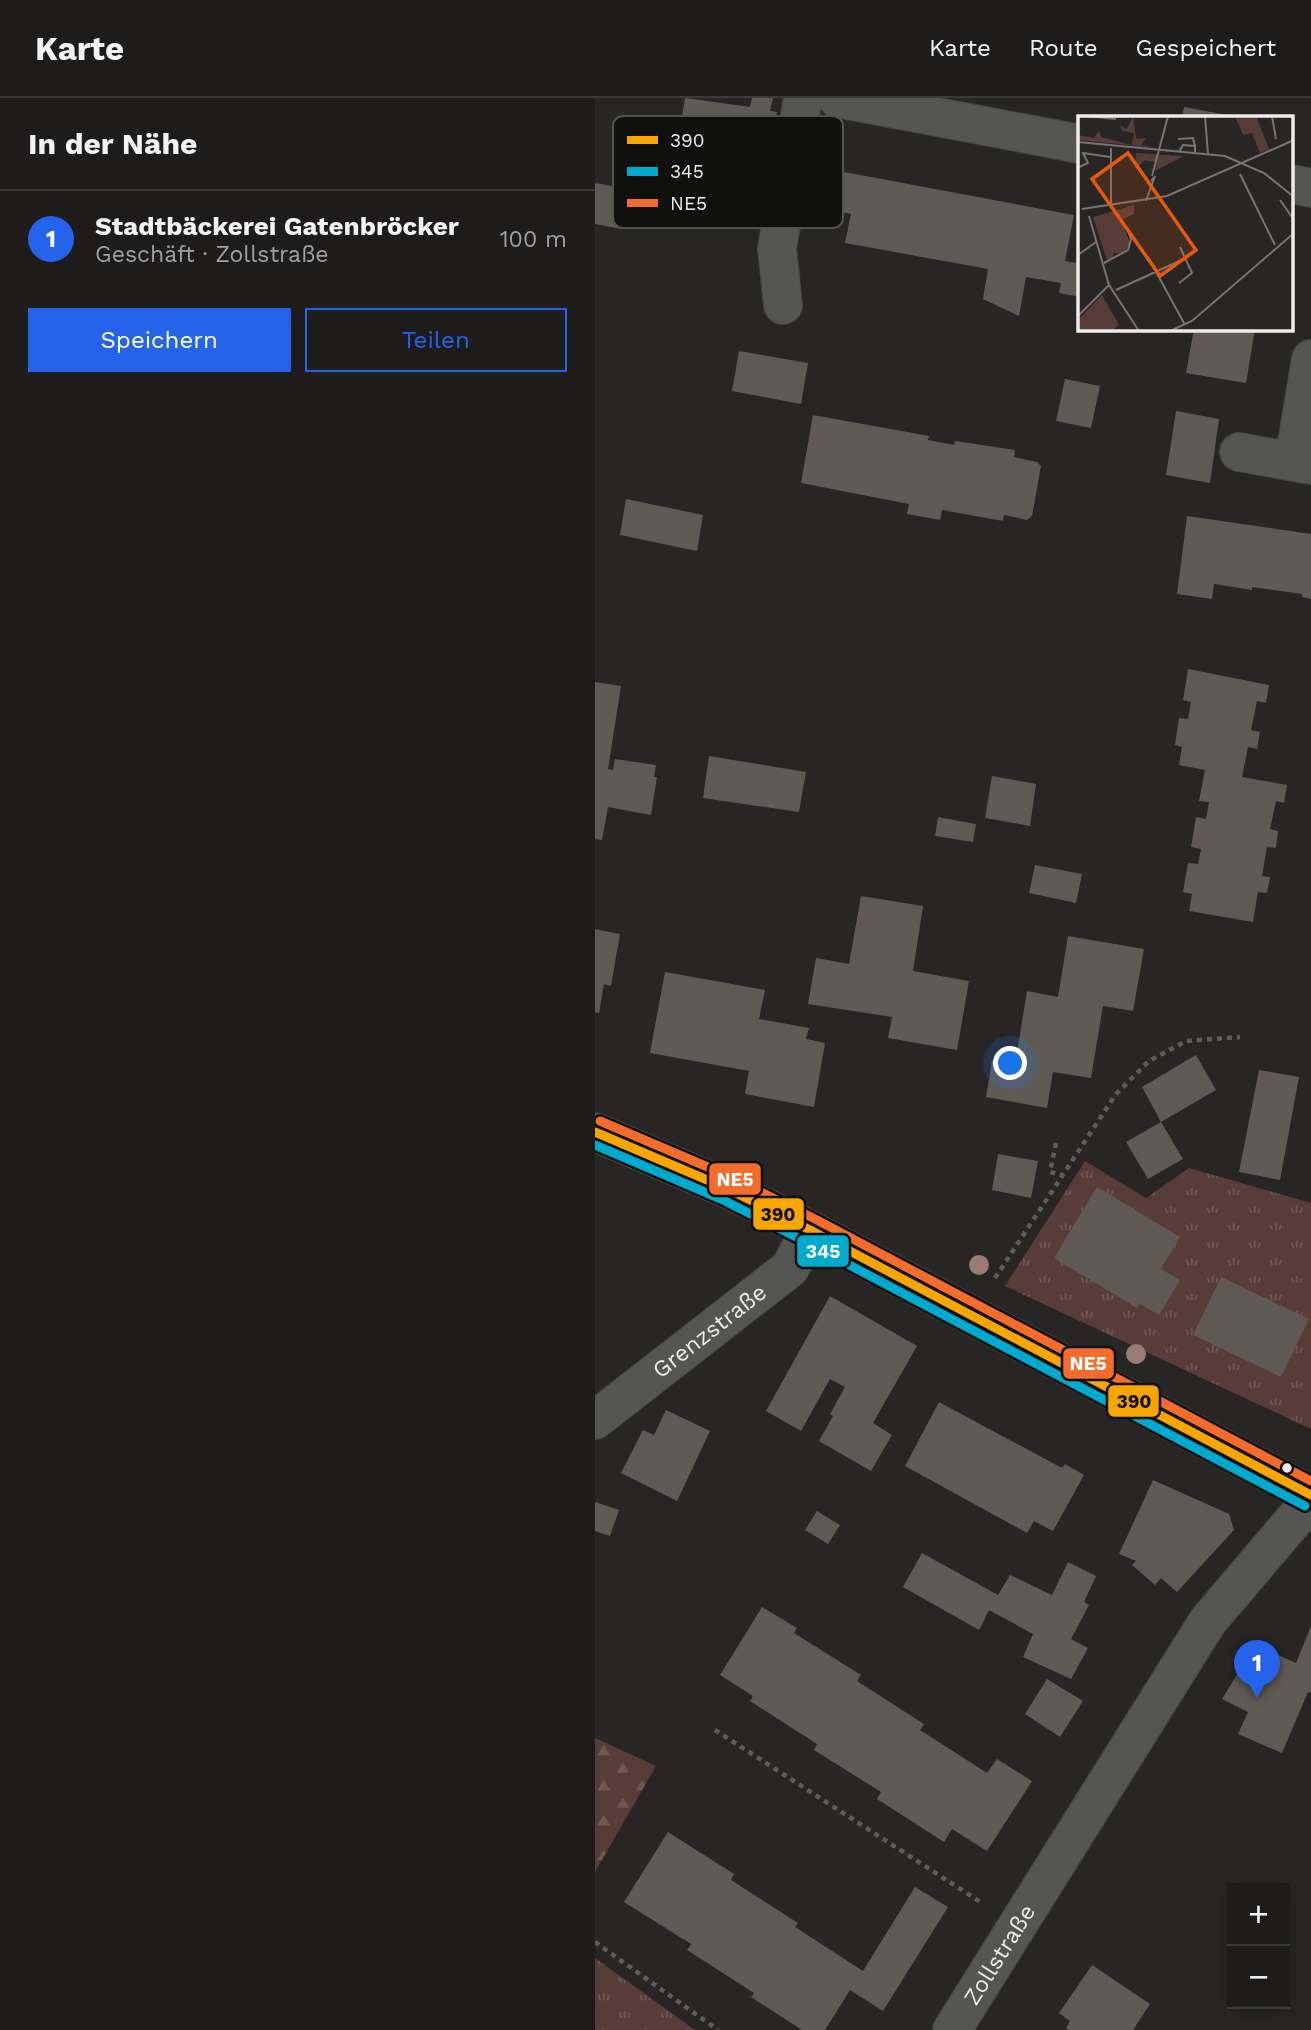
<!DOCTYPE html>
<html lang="de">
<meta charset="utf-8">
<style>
:root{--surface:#1d1c1b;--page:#2a2928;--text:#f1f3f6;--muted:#a0a1a3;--line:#3b3a3a;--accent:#2563eb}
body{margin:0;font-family:"Work Sans",sans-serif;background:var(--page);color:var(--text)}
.controls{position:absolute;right:21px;bottom:21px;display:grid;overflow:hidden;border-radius:0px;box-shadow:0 4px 18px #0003}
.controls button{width:63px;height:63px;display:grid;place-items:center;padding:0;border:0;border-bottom:2px solid var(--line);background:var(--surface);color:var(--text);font:35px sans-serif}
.you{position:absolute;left:416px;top:966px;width:24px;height:24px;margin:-18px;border:5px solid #fff;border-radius:50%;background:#1a73e8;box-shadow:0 0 0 10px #1a73e833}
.badge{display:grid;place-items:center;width:46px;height:46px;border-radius:50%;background:var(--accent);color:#fff;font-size:23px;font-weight:700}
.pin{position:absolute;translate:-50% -58px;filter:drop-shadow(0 2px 4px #0008)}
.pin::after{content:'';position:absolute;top:37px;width:24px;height:21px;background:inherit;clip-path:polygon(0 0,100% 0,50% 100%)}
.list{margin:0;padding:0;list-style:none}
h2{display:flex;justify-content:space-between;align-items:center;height:91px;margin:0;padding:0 28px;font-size:30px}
h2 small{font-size:23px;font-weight:400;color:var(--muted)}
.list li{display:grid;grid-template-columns:46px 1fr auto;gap:21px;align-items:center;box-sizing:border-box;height:98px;padding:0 28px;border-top:2px solid var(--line)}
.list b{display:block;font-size:26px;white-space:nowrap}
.list p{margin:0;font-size:23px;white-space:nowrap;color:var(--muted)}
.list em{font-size:23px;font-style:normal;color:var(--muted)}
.actions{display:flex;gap:14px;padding:21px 28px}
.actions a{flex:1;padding:16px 0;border:2px solid var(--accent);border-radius:0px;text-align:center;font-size:24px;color:var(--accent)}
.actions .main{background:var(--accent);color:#fff}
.map{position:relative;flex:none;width:716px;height:1932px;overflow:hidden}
header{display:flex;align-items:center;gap:42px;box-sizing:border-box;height:98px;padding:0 35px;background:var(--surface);border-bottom:2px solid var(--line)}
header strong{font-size:33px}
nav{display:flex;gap:38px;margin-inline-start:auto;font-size:24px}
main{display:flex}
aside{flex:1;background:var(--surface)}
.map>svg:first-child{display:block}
.grass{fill:url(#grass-tufts)}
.forest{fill:url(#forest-firs)}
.building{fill:#605a54}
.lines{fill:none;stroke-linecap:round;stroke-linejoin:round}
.minor-casing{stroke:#444342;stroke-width:40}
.path{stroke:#5d5d5c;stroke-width:4.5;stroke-dasharray:5 5;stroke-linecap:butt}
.minor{stroke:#555553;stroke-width:38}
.bus-1-casing{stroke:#10100e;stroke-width:14}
.bus-2-casing{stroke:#10100e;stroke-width:14}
.bus-3-casing{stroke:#10100e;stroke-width:14}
.bus-1{stroke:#f7a600;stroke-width:9}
.bus-2{stroke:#00a9ce;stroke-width:9}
.bus-3{stroke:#f36c2b;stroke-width:9}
.tree{fill:#9a7c77}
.bus-dot{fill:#edecea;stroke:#10100e;stroke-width:2.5}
.labels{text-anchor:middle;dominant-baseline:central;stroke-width:7;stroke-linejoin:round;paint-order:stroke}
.street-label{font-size:23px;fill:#edecea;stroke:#10100e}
.inset-road{fill:none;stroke:#767573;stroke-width:2}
.view{fill:#e8590c;fill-opacity:0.15;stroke:#e8590c;stroke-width:3.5}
.inset-edge{fill:none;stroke:#edecea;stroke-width:3.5}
.key{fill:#10100e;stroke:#525250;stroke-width:2}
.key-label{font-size:19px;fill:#edecea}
.line-badge{stroke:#10100e;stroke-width:2.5}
.badge-label{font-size:19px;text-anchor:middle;font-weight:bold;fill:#fff}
.pale-badge-label{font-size:19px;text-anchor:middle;font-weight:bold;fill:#111}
</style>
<header>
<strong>Karte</strong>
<nav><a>Karte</a><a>Route</a><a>Gespeichert</a></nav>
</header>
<main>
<aside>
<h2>In der Nähe<small></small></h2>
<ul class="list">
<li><span class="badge">1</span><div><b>Stadtbäckerei Gatenbröcker</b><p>Geschäft · Zollstraße</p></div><em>100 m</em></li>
</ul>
<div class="actions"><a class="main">Speichern</a><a>Teilen</a></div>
</aside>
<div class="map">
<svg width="716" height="1932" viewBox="0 0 716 1932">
<defs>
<pattern id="grass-tufts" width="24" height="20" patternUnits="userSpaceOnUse" patternTransform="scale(1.75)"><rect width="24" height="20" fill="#583c38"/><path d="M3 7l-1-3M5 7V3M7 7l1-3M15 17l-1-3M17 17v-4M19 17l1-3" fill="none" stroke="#705855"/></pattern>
<pattern id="forest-firs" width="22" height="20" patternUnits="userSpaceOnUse" patternTransform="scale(1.75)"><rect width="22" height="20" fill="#583c38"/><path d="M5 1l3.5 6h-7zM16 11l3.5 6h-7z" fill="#705855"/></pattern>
</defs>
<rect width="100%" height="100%" fill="#272624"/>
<g class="grass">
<polygon points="490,1063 551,1100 594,1070 716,1105 716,1331 410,1188"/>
<polygon points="0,1860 100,1932 0,1932"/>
</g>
<polygon class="forest" points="0,1640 61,1668 0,1774"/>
<g class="building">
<polygon points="90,0 155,9 157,0 178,0 175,13 182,14 164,118 73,103"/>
<polygon points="589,9 637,18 637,19 587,19"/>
<polygon points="212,67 479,117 470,163 481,165 485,152 485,199 464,195 466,185 431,179 424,218 388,201 393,171 250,145 256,116 205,106"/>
<polygon points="0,85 33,91 27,131 0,126"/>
<polygon points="599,231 660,231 651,285 591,275"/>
<polygon points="144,253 213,265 206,306 137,293"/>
<polygon points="470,281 505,288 496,330 461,323"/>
<polygon points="581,313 624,321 615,385 571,377"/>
<polygon points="218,317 334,338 333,342 359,347 360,343 420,352 419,359 442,364 446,368 437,418 432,422 409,417 408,423 347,412 345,422 312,416 314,406 206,385"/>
<polygon points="31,401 108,417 102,453 25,437"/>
<polygon points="592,418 716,436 716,501 707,499 707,496 657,489 657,492 619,486 617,501 582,496"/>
<polygon points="593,571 674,587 671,605 662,603 656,632 665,634 662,651 653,649 647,679 692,687 689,705 681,703 675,731 683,733 681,750 672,749 667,778 675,779 672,795 663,794 658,824 594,813 597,796 588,794 593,765 603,766 606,751 596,749 601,719 611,721 614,704 604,703 610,672 584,667 587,649 580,647 584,620 593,621 596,604 588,602"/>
<polygon points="0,584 26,588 13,671 18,672 20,661 61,667 59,679 62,679 56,717 13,709 7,742 0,741"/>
<polygon points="114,658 211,674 204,714 108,700"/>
<polygon points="397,678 441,686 435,728 390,720"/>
<polygon points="343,719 381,726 378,744 340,738"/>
<polygon points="440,767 487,776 481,805 434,795"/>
<polygon points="266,798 328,808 318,873 374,883 362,952 293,940 297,919 213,906 221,860 254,866"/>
<polygon points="0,831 25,836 16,888 9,886 4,915 0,914"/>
<polygon points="473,838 549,851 538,913 508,908 496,980 458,974 452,1010 391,999 397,962 420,967 432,893 463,899"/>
<polygon points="70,874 170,892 164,921 214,930 211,941 230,945 219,1009 150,996 154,973 55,955"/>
<polygon points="601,957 621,992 566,1024 588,1061 553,1081 531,1044 566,1024 547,989"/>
<polygon points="664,972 704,979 685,1082 644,1074"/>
<polygon points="403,1056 443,1063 436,1100 397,1092"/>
<polygon points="502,1089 585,1139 566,1171 585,1182 564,1217 545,1206 542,1210 459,1160"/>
<polygon points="626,1179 714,1221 686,1279 598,1237"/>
<polygon points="235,1198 322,1248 278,1325 297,1337 276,1373 224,1343 238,1318 235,1316 250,1289 235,1281 206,1333 171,1313"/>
<polygon points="344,1304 467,1370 470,1366 489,1377 458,1433 439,1423 432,1435 310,1368"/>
<polygon points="71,1312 115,1333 82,1403 26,1375 48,1332 59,1337"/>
<polygon points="558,1382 634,1416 639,1432 582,1494 566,1480 560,1487 537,1467 541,1463 524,1456"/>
<polygon points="0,1404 24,1412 15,1438 0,1433"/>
<polygon points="222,1413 245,1427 233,1446 210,1432"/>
<polygon points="327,1455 403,1497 415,1477 457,1497 473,1464 501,1478 489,1504 494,1507 476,1541 493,1550 476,1581 428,1559 438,1536 394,1512 384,1532 308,1489"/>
<polygon points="167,1509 202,1530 199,1535 266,1577 262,1583 329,1626 325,1632 392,1675 402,1661 437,1683 392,1753 357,1731 349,1744 282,1701 286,1694 219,1652 222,1646 155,1603 158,1598 125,1577"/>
<polygon points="716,1528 716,1595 713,1594 687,1655 643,1636 653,1614 627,1601 660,1547 701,1565"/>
<polygon points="452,1581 488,1603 465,1639 430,1616"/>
<polygon points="73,1734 139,1776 136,1782 203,1825 200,1829 268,1873 320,1789 353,1809 288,1913 255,1892 230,1932 207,1932 156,1899 159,1895 92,1852 96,1846 29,1804"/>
<polygon points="497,1867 555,1906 538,1932 474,1932 471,1930 475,1923 464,1915"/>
</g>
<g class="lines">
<defs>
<g id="minor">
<polyline points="242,0 485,46"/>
<polyline points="697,86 716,90"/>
<polyline points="188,207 182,150 208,0"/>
<polyline points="644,354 716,367"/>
<polyline points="699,363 716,261"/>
<polyline points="0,1034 131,1090 215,1132 716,1397"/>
<path id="s1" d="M0,1322L195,1170L215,1132"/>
<path id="s2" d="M357,1932L613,1523L716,1402"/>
</g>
</defs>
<use href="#minor" class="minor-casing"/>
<g class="path">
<polyline points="461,1045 455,1074 467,1077"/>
<polyline points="400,1180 521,996 554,963 591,943 645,939"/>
<polyline points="120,1632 387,1805"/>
<polyline points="0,1844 123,1932"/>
</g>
<use href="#minor" class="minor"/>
<defs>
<polyline id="bus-1" points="0,1034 131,1090 215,1132 716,1397"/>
<polyline id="bus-2" points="0,1047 126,1101 209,1143 710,1408"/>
<polyline id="bus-3" points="5,1023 136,1079 220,1121 716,1383"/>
</defs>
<use href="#bus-1" class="bus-1-casing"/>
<use href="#bus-2" class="bus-2-casing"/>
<use href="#bus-3" class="bus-3-casing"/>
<use href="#bus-1" class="bus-1"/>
<use href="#bus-2" class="bus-2"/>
<use href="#bus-3" class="bus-3"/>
</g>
<g class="tree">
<circle cx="384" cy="1167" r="10"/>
<circle cx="541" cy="1256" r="10"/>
</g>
<circle class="bus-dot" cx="692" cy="1370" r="6"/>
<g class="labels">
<g class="street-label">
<text stroke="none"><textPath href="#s1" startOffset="145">Grenzstraße</textPath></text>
<text stroke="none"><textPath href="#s2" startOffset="89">Zollstraße</textPath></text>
</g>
</g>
<g transform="translate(483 18)">
<rect width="215" height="215" fill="#272624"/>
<path d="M157,0H178L191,33L182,37L174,17L165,19ZM56,89V98L43,104L52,127L45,137H35L36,141L29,144L15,101ZM24,179L41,209L33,215H0V204Z" fill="#583c38"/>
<path d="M55,0L58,23L68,22L63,29L80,32L0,24V19L16,22L21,14L23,21L54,29L56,17L45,15L41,9L49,13ZM58,37L104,40V41L77,55L79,47L67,44L57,53Z" fill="#583c38"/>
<path class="inset-road" d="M7,0L38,3M127,0L130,38M194,0L198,23M100,23L115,22L117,30M0,26L147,40L186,57L216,81M33,32V89M101,36L105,29L117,30V36M1,51L10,47L5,37L32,41M162,58L197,129M74,60L90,0M202,84L216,104M68,85L77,60L73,65M4,93L89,80L216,24M11,100L31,169M0,139L18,126M70,141L107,209M26,147L50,134L53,123L49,112M101,167L114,157L102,131M31,169L61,215M38,174L108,142M0,200L31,169M92,215L114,205L216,117"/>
<path class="view" d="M50,37L118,134L82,160L14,63Z"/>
<rect width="215" height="215" class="inset-edge"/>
</g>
<rect x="18" y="18" width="230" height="112" rx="10" class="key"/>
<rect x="32" y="38" width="31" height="8" fill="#f7a600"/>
<rect x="32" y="69" width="31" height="9" fill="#00a9ce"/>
<rect x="32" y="101" width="31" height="8" fill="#f36c2b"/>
<g class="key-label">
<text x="75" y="49">390</text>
<text x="75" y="80">345</text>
<text x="75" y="112">NE5</text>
</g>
<g class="line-badge">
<rect x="113" y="1064" width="54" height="34" rx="7" fill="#f36c2b"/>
<rect x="157" y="1099" width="53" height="34" rx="7" fill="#f7a600"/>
<rect x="201" y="1136" width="54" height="34" rx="7" fill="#00a9ce"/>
<rect x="467" y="1249" width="53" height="33" rx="7" fill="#f36c2b"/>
<rect x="512" y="1286" width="53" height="34" rx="7" fill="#f7a600"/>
</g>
<g class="badge-label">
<text x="140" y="1088">NE5</text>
<text x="228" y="1160">345</text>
<text x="493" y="1272">NE5</text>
</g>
<g class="pale-badge-label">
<text x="183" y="1123">390</text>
<text x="539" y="1310">390</text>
</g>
</svg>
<div class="controls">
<button>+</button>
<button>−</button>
</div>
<div class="you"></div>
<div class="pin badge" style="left:662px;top:1600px">1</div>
</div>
</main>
